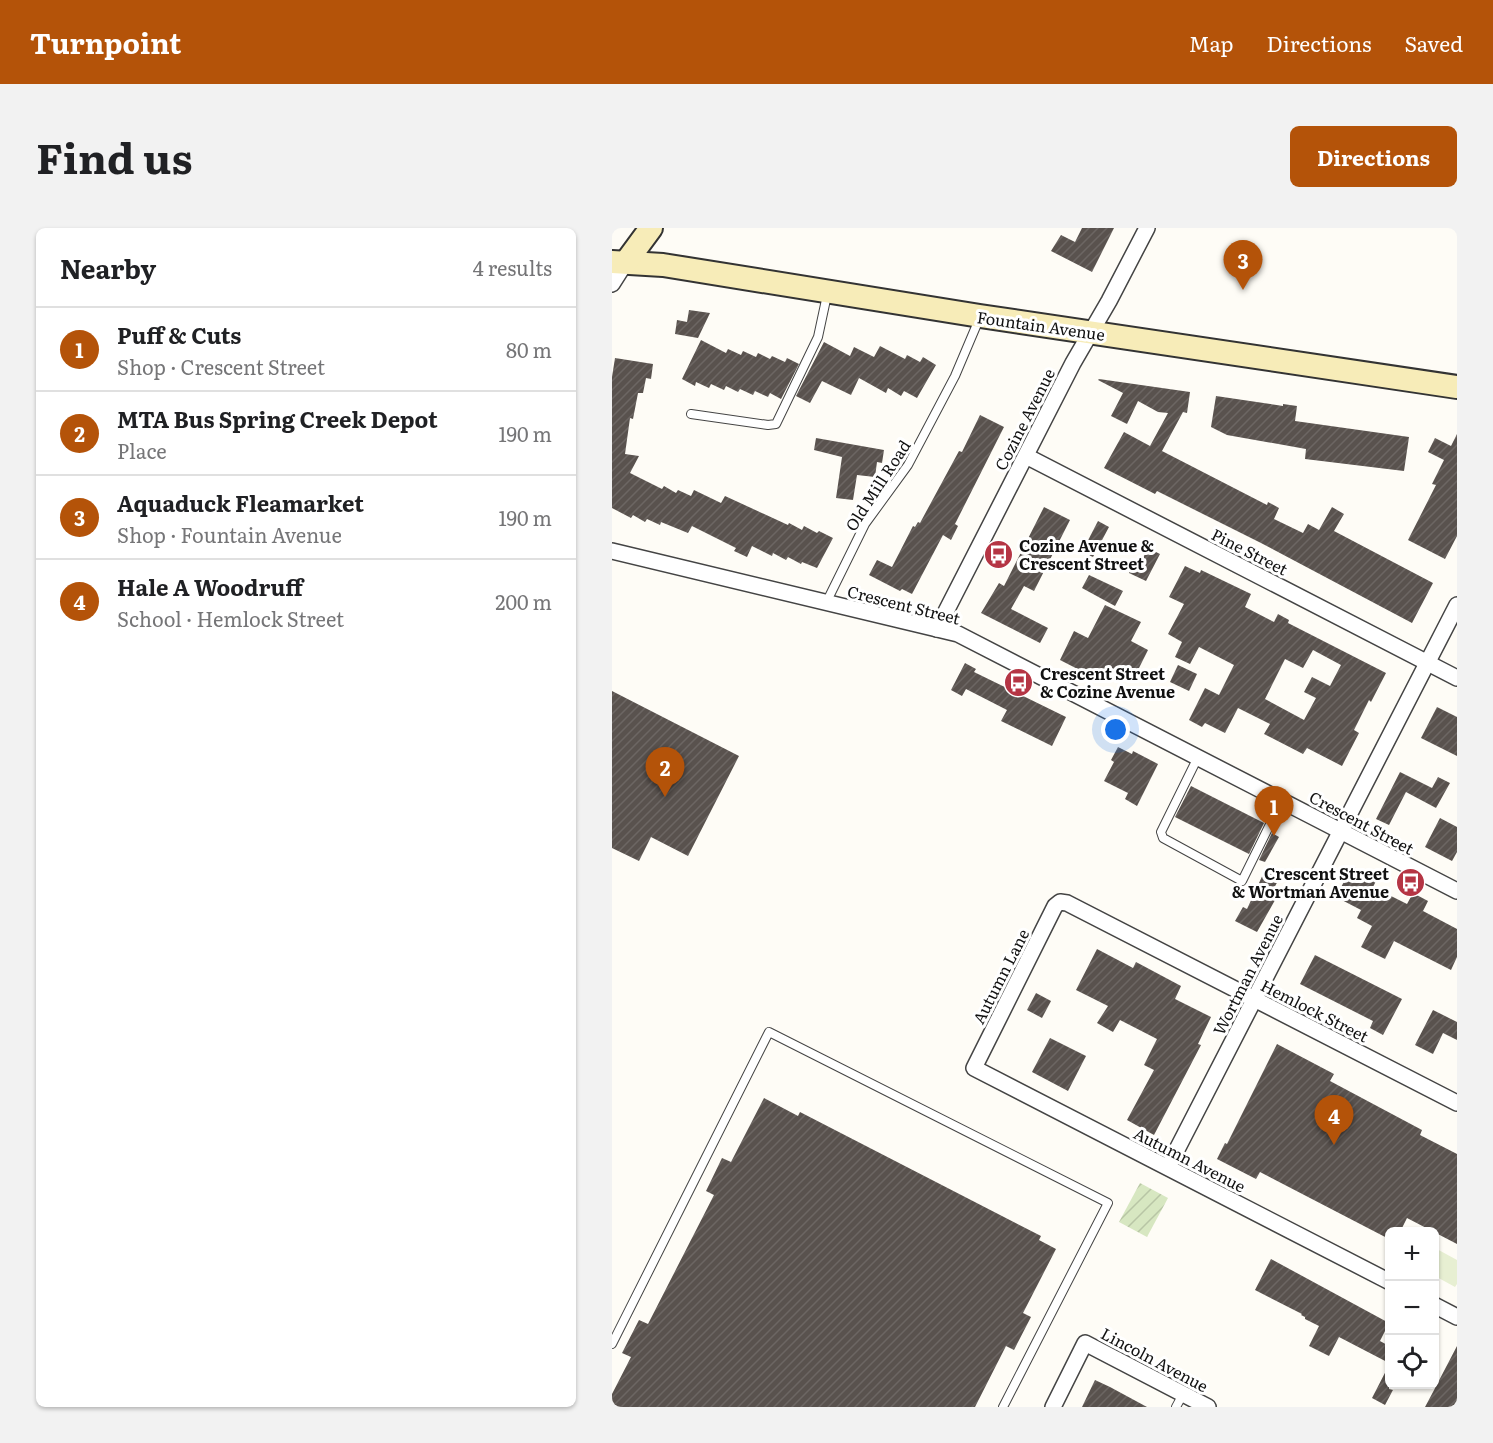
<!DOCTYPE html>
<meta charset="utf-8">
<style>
:root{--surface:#fff;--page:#f2f2f2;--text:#202124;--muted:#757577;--line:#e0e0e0;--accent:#b45309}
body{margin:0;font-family:Literata,serif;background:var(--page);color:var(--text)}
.controls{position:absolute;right:18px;bottom:18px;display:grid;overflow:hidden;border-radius:9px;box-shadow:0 2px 4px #0004}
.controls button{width:54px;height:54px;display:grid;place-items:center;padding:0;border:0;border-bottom:2px solid var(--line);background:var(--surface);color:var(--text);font:30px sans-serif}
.you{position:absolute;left:504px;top:502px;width:21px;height:21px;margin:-15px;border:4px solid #fff;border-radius:50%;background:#1a73e8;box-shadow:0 0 0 9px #1a73e833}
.badge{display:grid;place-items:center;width:39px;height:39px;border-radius:50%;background:var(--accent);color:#fff;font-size:20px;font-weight:700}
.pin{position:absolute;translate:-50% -50px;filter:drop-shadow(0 2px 3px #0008)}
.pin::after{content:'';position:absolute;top:32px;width:21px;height:18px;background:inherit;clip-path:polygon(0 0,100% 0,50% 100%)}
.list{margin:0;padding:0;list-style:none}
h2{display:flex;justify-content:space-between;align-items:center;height:78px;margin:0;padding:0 24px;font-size:26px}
h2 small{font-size:20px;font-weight:400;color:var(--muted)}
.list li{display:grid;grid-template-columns:39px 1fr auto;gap:18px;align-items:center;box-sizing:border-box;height:84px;padding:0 24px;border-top:2px solid var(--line)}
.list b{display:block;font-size:22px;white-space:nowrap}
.list p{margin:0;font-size:20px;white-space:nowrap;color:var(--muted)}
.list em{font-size:20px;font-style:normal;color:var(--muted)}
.icon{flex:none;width:33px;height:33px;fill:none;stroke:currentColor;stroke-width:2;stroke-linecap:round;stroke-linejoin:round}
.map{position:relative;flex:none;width:845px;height:1179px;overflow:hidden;border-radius:9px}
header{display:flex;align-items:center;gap:36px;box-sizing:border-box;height:84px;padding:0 30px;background:var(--accent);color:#fff}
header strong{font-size:28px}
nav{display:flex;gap:33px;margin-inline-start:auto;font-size:21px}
.intro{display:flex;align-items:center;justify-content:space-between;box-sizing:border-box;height:144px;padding:0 36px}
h1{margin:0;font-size:42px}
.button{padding:15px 27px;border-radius:9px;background:var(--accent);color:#fff;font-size:21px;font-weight:700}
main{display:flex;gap:36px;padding:0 36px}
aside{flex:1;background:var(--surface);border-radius:9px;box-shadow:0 2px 4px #0004}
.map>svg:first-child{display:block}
.garden{fill:url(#garden-furrows)}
.pitch{fill:#e7efd2}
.building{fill:url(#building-hatch);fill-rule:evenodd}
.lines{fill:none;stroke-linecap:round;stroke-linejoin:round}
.service-casing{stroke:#444;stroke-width:10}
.minor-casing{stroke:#444;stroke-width:18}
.secondary-casing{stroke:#333;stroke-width:26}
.service{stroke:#fff;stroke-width:8}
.minor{stroke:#fff;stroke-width:15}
.secondary{stroke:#f7ecb8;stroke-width:22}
.labels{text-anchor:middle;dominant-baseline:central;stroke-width:6;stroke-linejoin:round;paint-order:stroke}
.street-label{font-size:16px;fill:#111;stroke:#fff}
.poi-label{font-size:16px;font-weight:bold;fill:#111;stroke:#fff;text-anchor:start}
</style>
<header>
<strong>Turnpoint</strong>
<nav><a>Map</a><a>Directions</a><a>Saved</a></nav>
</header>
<div class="intro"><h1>Find us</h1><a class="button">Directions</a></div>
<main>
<aside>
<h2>Nearby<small>4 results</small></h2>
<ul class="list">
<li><span class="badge">1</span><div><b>Puff &amp; Cuts</b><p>Shop · Crescent Street</p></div><em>80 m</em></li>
<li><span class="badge">2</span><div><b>MTA Bus Spring Creek Depot</b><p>Place</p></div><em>190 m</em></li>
<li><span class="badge">3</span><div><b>Aquaduck Fleamarket</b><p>Shop · Fountain Avenue</p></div><em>190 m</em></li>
<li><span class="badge">4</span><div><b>Hale A Woodruff</b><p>School · Hemlock Street</p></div><em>200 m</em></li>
</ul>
</aside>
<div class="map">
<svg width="845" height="1179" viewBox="0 0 845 1179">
<defs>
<pattern id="garden-furrows" width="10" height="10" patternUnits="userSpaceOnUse" patternTransform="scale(1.5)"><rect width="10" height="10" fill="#d7e7c1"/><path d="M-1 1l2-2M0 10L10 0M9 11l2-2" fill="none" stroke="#b8c5a5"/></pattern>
<pattern id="building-hatch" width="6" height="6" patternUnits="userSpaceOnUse" patternTransform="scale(1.5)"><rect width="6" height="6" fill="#59524e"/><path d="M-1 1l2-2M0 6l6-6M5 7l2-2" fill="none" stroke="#6c6663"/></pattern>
</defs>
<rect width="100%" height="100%" fill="#fefcf6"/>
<polygon class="garden" points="528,955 556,970 535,1009 507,994"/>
<polygon class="pitch" points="823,1020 845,1032 845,1056 843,1059 823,1048"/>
<g class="building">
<polygon points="470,0 502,0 480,44 439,23 449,7 463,14"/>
<polygon points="77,82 98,85 86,110 63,106 65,92 75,94"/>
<polygon points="89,112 114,125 116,121 129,127 131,123 144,129 146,125 158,131 160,128 173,134 175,130 187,136 169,171 158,165 156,169 143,163 141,167 128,161 126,164 114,158 112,162 99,156 97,160 84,154 83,158 70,151"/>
<polygon points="212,114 238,128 242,119 262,129 268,118 293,131 295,127 308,134 311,129 324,137 305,170 292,163 289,168 276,160 274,165 247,150 239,167 210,153 198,175 184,168"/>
<polygon points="3,130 41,136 39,151 34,150 31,165 26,165 21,191 18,190 13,226 27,228 18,245 50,261 52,258 64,265 66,262 79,268 82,262 109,275 113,268 176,297 177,295 190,302 192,298 205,305 207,303 221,310 205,340 190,334 189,336 176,329 174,332 161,325 160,328 140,318 135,329 122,323 124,320 80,298 76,305 49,294 48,297 35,291 33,294 21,287 19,290 0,280 0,149"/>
<polygon points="487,151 578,164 575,185 571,184 550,223 655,277 656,274 667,280 662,291 691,305 696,296 707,302 720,279 732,286 722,303 821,355 800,395 649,315 545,263 543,266 492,240 512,204 538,218 556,185 546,184 526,173 515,196 499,188 511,165 486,152"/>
<polygon points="604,168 671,178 671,176 685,178 683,193 797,209 792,243 693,231 694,221 615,207 599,199"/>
<polygon points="368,187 392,199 343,296 346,298 339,312 331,307 300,366 290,361 288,363 257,347 265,332 280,339 301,298 303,299 306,294 308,295 347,223 350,224"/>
<polygon points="845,206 845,308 833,331 796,312 824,257 820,256 832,232 816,224 823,210 839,218"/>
<polygon points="204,210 272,222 270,235 265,234 263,249 245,247 241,272 224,270 230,229 202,222"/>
<polygon points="432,279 458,292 422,363 412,358 399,381 436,400 428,415 369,385 387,355 392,358"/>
<polygon points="486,293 497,299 481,329 470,324"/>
<polygon points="536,320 548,326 534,353 517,345 522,333 528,336"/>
<path d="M573,338L588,345L589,342L639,366L633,379L662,394L666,386L677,392L676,395L774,445L759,474L757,472L742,502L747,505L730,538L695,520L691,526L652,506L658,496L626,480L613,505L593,495L590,499L577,492L593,460L607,467L622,437L587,419L578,436L563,429L570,414L556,406L572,376L557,369ZM701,422L729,437L718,458L700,449L692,464L704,470L692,492L653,471L673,431L691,440Z"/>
<polygon points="477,347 511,363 503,378 470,360"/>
<polygon points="493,377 529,394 519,413 536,422 520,454 497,442 491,454 448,432 462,403 476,410"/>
<polygon points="353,435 364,441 362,444 454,489 440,518 389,493 395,482 354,461 350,468 339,462"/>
<polygon points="566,437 585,446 577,463 558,454"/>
<polygon points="0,463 127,528 76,628 39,609 27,633 0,620"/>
<polygon points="825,479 845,489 845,528 809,510"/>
<polygon points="506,519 520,526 521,523 546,536 525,578 513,571 516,565 492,553 502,534 499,532"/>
<polygon points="788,544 820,560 826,549 838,555 824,580 794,564 777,597 764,591"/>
<polygon points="579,558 652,595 637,626 563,589"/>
<polygon points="828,590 845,599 845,624 840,633 813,619"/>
<polygon points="660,605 667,609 653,634 647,632"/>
<polygon points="740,638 765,651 761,659 795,676 801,665 816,673 811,683 845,701 845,729 839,742 782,713 773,731 749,719 760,698 745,690 749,682 724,669"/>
<polygon points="653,642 668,649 661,662 667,665 645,704 623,693 631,679 635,681"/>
<polygon points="485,721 521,740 524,734 569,758 563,771 599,789 586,816 589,817 542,907 515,892 542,842 532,837 545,811 508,792 501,804 485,795 496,778 464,762"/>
<polygon points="703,727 790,771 771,807 758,800 761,793 688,756"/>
<polygon points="424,765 439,773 430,790 415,782"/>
<polygon points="821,782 845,794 845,812 831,805 821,826 803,817"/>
<polygon points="438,810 474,828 456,863 420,844"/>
<polygon points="665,816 722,846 718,853 810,902 808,907 845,926 845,1016 795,990 788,1004 777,1004 777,1011 648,944 644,951 605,931 613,915 615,916"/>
<polygon points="152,870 186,888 188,884 429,1008 427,1012 444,1021 411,1085 419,1089 402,1122 394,1118 363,1179 0,1179 0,1166 19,1129 10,1125 27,1092 36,1096 102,967 94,963 110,930 119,934"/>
<polygon points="659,1031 777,1095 768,1113 777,1118 777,1135 727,1109 717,1128 697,1118 707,1098 693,1091 693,1089 689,1087 690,1086 643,1062"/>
<polygon points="845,1118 845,1179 813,1179 821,1164"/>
<polygon points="777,1137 777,1161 781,1162 773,1177 760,1170"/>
<polygon points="483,1152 498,1159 535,1179 470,1179"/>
</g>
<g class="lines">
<defs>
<g id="service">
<polyline points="79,186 156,197 164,196 206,109 215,67"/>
<polyline points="214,375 253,296 296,237 343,148 368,89"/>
<polyline points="586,529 549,604 551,610 630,653 670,572"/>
<polyline points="0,1116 157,804 496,975 391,1179"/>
<polyline points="564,1179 571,1166"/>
</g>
<g id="minor">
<polyline points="0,56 14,34"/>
<polyline points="414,228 845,450"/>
<polyline points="0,323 346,406 845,663"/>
<polyline points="325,401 461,135 497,73 535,0"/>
<polyline points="556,939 845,377"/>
<polyline points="778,1054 362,840 443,678 448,674 455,675 845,875"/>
<polyline points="822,1077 845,1089"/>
<polyline points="441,1179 473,1115 596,1179"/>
</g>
<g id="secondary">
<polyline points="0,34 51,37 368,88 845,159"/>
<polyline points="14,34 39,0"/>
</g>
</defs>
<use href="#service" class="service-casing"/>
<use href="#minor" class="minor-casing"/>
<use href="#secondary" class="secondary-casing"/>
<use href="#service" class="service"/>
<use href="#minor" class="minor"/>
<use href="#secondary" class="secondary"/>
</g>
<defs>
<symbol id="bus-disc" viewBox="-11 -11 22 22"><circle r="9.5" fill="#b53544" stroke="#fff"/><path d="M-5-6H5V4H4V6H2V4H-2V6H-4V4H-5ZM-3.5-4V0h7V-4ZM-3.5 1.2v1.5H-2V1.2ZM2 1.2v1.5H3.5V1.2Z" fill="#fff"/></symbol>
</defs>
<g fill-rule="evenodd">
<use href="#bus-disc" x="370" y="310" width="33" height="33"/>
<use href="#bus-disc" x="390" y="438" width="33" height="33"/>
<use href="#bus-disc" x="782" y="638" width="33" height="33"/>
</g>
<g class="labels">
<g class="street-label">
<text transform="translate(429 97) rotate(8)">Fountain Avenue</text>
<text transform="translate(412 191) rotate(-63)">Cozine Avenue</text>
<text transform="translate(265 257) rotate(-57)">Old Mill Road</text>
<text transform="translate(638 323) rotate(27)">Pine Street</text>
<text transform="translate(292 376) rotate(14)">Crescent Street</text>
<text transform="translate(750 594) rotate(28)">Crescent Street</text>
<text transform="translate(635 746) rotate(-63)">Wortman Avenue</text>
<text transform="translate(388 748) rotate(-63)">Autumn Lane</text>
<text transform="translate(703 782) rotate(27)">Hemlock Street</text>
<text transform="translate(578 931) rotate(27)">Autumn Avenue</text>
<text transform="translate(543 1131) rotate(28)">Lincoln Avenue</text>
</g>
<g class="poi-label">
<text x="407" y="317">Cozine Avenue &amp;<tspan x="407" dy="18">Crescent Street</tspan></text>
<text x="428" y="445">Crescent Street<tspan x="428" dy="18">&amp; Cozine Avenue</tspan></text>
<text x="777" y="645" text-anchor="end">Crescent Street<tspan x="777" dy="18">&amp; Wortman Avenue</tspan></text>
</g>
</g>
</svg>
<div class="controls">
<button>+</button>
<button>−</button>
<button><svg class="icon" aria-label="locate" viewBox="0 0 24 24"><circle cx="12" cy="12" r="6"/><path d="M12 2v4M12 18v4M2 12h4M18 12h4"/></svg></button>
</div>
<div class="you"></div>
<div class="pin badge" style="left:662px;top:608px">1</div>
<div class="pin badge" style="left:53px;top:569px">2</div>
<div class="pin badge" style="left:631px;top:62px">3</div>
<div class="pin badge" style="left:722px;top:917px">4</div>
</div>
</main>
